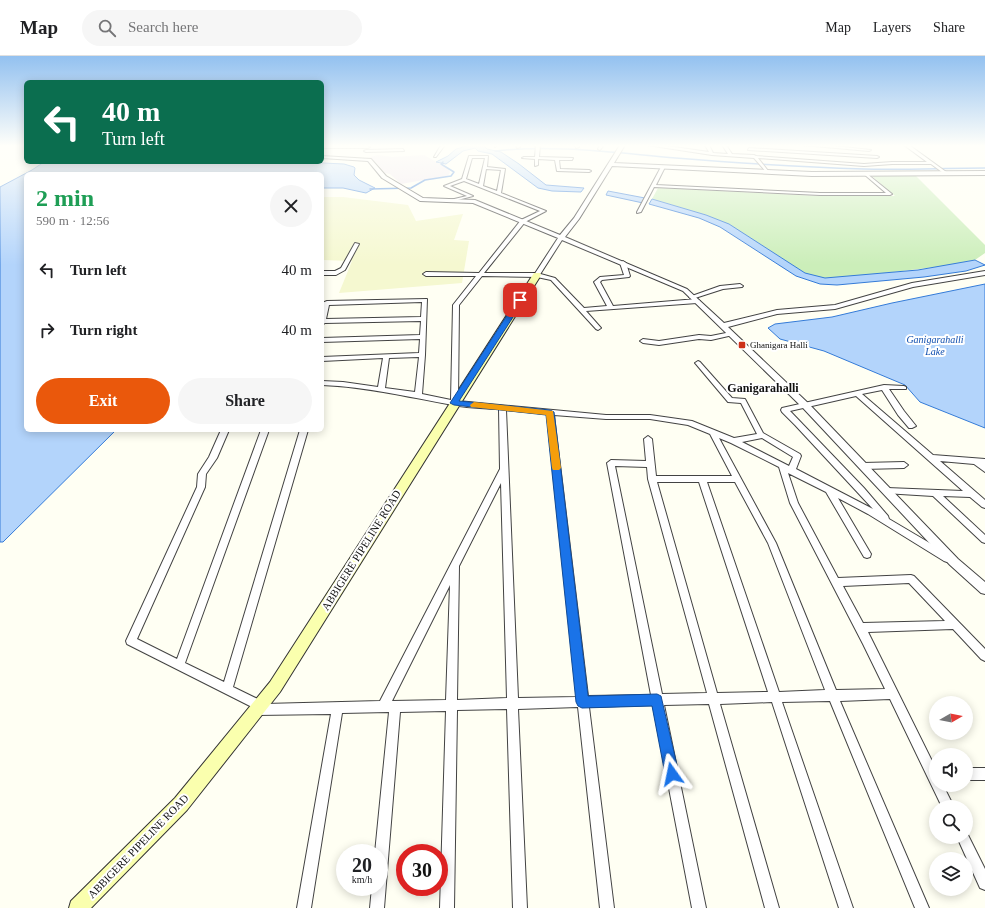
<!DOCTYPE html>
<meta charset="utf-8">
<style>
:root{--surface:#fff;--page:#f6f6f6;--text:#202124;--muted:#757577;--line:#e0e0e0;--accent:#ea580c}
body{margin:0;font-family:Georgia,serif;background:var(--page);color:var(--text);height:100vh;display:flex;flex-direction:column;font-size:15px;white-space:nowrap}
*{box-sizing:border-box;margin:0}
p{font-size:13px;color:var(--muted)}
.icon{flex:none;width:22px;height:22px;fill:none;stroke:currentColor;stroke-width:2;stroke-linecap:round;stroke-linejoin:round}
.map{position:relative;flex:1;overflow:hidden}
.side{position:absolute;left:24px;top:116px;width:300px;height:260px;display:flex;flex-direction:column;background:var(--surface);border-radius:6px;box-shadow:0 2px 10px #0003}
.side>*{flex:none}
.guide{position:absolute;left:24px;top:24px;width:300px;height:84px;border-radius:6px;box-shadow:0 2px 10px #0003;background:#0b6e4f;color:#fff;overflow:hidden}
.needle{width:26px;rotate:81deg}
.fabs{position:absolute;left:929px;top:640px;display:grid;gap:8px}
.fabs a{display:grid;place-items:center;width:44px;height:44px;border-radius:50%;background:var(--surface);box-shadow:0 2px 10px #0003;font-size:20px}
.speed{position:absolute;left:336px;top:788px;display:flex;gap:8px;font-size:20px;font-weight:700;text-align:center}
.speed>*{display:grid;place-content:center;width:52px;height:52px;border-radius:50%;background:var(--surface);box-shadow:0 2px 10px #0003;line-height:1}
.speed small{font-size:10px;font-weight:400}
.speed .limit{border:6px solid #d22;background:#fff;color:#111}
.pin{position:absolute;display:grid;place-items:center;width:34px;height:34px;color:#fff;margin:-17px;border-radius:8px;box-shadow:0 2px 6px #0006}
.me{position:absolute;width:44px;margin:-22px;rotate:348deg;stroke-linejoin:round;filter:drop-shadow(0 0 3px #0008)}
.turn{display:flex;align-items:center;gap:14px;height:84px;padding:0 12px;font-size:18px}
.turn .icon{width:52px;height:52px;stroke-width:2.5}
.turn b{display:block;font-size:28px;line-height:34px}
.round{display:grid;place-items:center;flex:none;width:42px;height:42px;border-radius:21px;background:var(--page)}
.overview{display:flex;align-items:center;justify-content:space-between;height:68px;padding:0 12px}
h1{font-size:24px;font-weight:800;line-height:30px;color:#1e9e55}
.cta{display:flex;gap:8px;margin-top:auto;padding:8px 12px}
.cta a{flex:1;height:46px;border-radius:24px;background:var(--accent);color:#fff;font-size:16px;font-weight:800;line-height:46px;text-align:center}
.cta a+a{background:var(--page);color:var(--text)}
ul{padding:0;list-style:none}
li{display:flex;align-items:center;gap:12px;height:60px;padding:0 12px}
li div{flex:1}
li b{display:block;font-size:15px}
li em{font-style:normal}
header{display:flex;align-items:center;gap:24px;box-sizing:border-box;height:56px;padding:0 20px;background:var(--surface);border-bottom:1px solid var(--line)}
header strong{font-size:19px}
nav{display:flex;gap:22px;margin-inline-start:auto;font-size:14px}
.search{width:280px;height:36px;background:var(--page);display:flex;align-items:center;gap:10px;box-sizing:border-box;padding:0 14px;border-radius:22px;color:var(--muted);font-size:15px}
.map>svg:first-child{display:block}
</style>
<header>
<strong>Map</strong>
<div class="search"><svg class="icon" aria-label="search" viewBox="0 0 24 24"><circle cx="10" cy="10" r="6"/><path d="M15 15l6 6"/></svg>Search here</div>
<nav><a>Map</a><a>Layers</a><a>Share</a></nav>
</header>
<div class="map">
<svg width="985" height="852" viewBox="0 0 985 852">
<rect width="100%" height="100%" fill="#fffff3"/>
<!-- industrial -->
<path fill="#efe4ee" d="M378,99L392,101L424,99L449,113L450,117L447,120L401,128L390,118L385,117L376,106L367,102Z"/>
<!-- farmland -->
<path fill="#f5f8d0" d="M322,141H343L408,149L416,165L463,158L454,184L469,185L462,227L339,237L352,205L322,204Z"/>
<!-- green -->
<path fill="#cbeeb9" d="M872,120H916L985,189V197L975,204L953,209L842,222H821L805,217L729,168L706,159L652,143L658,132L818,140H895Z"/>
<!-- water -->
<path fill="#b3d4fb" stroke="#347bd8" d="M470,89H483L487,93L501,96L519,108L546,129L584,132L581,136L552,135L538,132L492,98L478,95L475,92L463,95L446,108L436,106L448,100L456,93Z
M44,106H303L344,108L354,111L355,112L354,119L359,124L375,132L366,137L343,132H322V118H26V374H116L3,486H0V131L32,114Z
M608,135L645,142L643,147L606,139Z
M652,143L706,159L729,168L805,217L825,222L918,214L975,204L985,209L966,215L924,221L837,229L820,228L796,220L720,171L699,162L649,148Z
M985,228V372L920,346L905,329L824,295L780,283L768,272L775,268L832,261L892,247Z"/>
<g fill="none" stroke-linecap="round" stroke-linejoin="round">
<!-- stream -->
<path stroke="#347bd8" stroke-width="1.5" d="M495,95C555,88 616,97 676,102C738,107 801,111 864,113C904,114 945,112 985,112
M370,133L411,132L425,124L451,120L454,116L441,108L443,106"/>
<!-- minor casing -->
<g stroke="#434343" stroke-width="2">
<path id="minor" d="M441,89H445L436,101H434Z
M494,89H498L495,91Z
M516,89H520V91L517,92Z
M536,89H540L539,101L573,102L572,104H559L560,113L589,114L591,115L589,116L557,115L555,104L538,103V109L535,110V103L522,102L524,101H535Z
M575,89H579V91L576,92Z
M600,89H604L600,94L598,93Z
M647,89H660L709,96L705,89H709L713,97L728,98L722,89H726L732,98L754,99L756,100L864,108L892,106H927L904,89H909L949,118L946,119L931,108H892L864,110L758,102L769,116L767,117L754,102L712,99Z
M803,89H825L871,94L869,95Z
M322,90H368L370,91L368,92H322Z
M749,92L877,100L879,101L877,102L748,94Z
M403,93L404,95L366,96L364,95L366,94Z
M469,100H488L487,111L505,113L501,137L546,155L525,166L484,217H537L555,222L584,252L607,250L594,226L600,221L624,219L620,207L623,205L626,207L630,220L629,221L602,224L600,226L613,250L697,243L700,245L697,247L586,255L601,272L598,274L596,273L551,224L537,221L482,220L459,249L458,345L606,359H650L692,365L734,382L757,378L741,347L728,346L696,308L695,307L698,305L700,306L732,342L745,343L763,377L800,398L801,400L796,413L873,453L795,369L782,356L781,354L782,352L884,329L904,330L906,331V333H889L904,355L916,370L912,372H909L898,359L882,334L862,338L933,399L985,403V416L974,408L940,405L985,444V452L982,451L970,441L943,440L985,479V487L982,486L933,440L884,437L883,435L884,433L887,432L963,435L856,340L790,355L864,432L888,460L889,463L950,499L951,502L950,505L947,506L944,505L868,458L838,442L871,498L870,501L867,502L864,501L826,436L788,417L798,447L838,522L911,519L914,520L985,593V605L981,603L953,573L868,576L936,713V729H943L954,751H942L890,643L840,645L929,852H915L830,645L782,646L853,852H839L772,646L720,648L779,852H765L709,648L664,649L706,852H692L653,649L589,651L614,852H600L578,651L518,653L527,852H513L507,653L457,654L454,852H440L446,655L400,656L384,852H370L372,831H379V797H375L389,656L342,657L311,852H297L331,658L256,659L252,658L251,654L252,651L127,588L126,585L197,431L198,418L209,401L221,374H229L217,402L206,418L205,431L137,583L177,603L261,374H269L185,607L224,626L300,374H308L233,631L264,646L265,648L380,645L500,413L499,353C483,352 467,352 453,349C409,341 367,331 322,329V325L343,326L378,331L383,302L322,305V301L419,297L420,283L322,286V282L420,279L421,265L325,267L322,269V255L323,250L322,249V247L327,245L427,243L425,299L422,338L451,344L453,249L476,220H426L423,218L426,216L479,217L521,164L540,155L464,125L450,130L473,140L450,146V144L467,140L444,130L462,123ZM472,102H485L479,128L466,123ZM486,113L501,114L497,135L483,130ZM422,246L421,261L326,263L329,249ZM419,301L415,336L385,332L389,302ZM506,354L547,358L577,641L518,642ZM554,359L606,363H650L688,369L710,378L732,420H656L652,383L648,380L644,383L646,405L611,404L607,407L651,639L588,640ZM719,382L731,387L779,411L790,447L863,588L885,633L836,634L776,487ZM762,382L793,401L789,410L742,386ZM615,410L647,411L648,423L707,637L662,638ZM657,426H699L768,636L717,637ZM707,426H735L768,487L825,634L779,636ZM501,427L507,642L457,644L459,510ZM909,527L945,565L863,567L843,530ZM450,529L446,644L392,645Z
M663,110L665,111L656,129L820,137H886L865,119L866,117L892,138L890,139H820L654,131L641,156L637,157V156L661,111Z
M355,187L359,188L345,214L336,219H322V215H335L341,212Z
M740,228L743,230L742,231L723,233L692,243L689,241L720,230Z
M731,276L734,278L733,279L711,284L699,283L659,289L643,287L640,285L643,283L659,285L699,279L711,280Z
M904,406L908,409L904,412L863,413L859,410L863,407Z
M966,712H985V724H966Z
M966,776L967,777L985,813V834L980,832L957,781H966Z"/>
</g>
<!-- tertiary casing -->
<g stroke="#434343" stroke-width="2">
<path id="tertiary" d="M620,89H625L614,107L812,116L985,115V119L812,120L612,110L579,163L565,181L687,233L724,267L777,254L835,249L912,227L985,215V219L913,231L835,253L777,258L728,271L809,348L958,503L985,526V538L981,537L950,509L803,352L683,235L562,184L539,220H535L534,219L558,182L473,147L420,145L382,122L368,105L322,102V100L371,103L386,120L423,142L475,144L560,179L574,162Z"/>
</g>
<!-- secondary casing -->
<g stroke="#323232" stroke-width="2">
<path id="secondary" d="M534,217H540L541,219L280,636L187,754L91,852H69L71,845L175,742L270,626Z"/>
</g>
<!-- minor -->
<use href="#minor" fill="#fff" fill-rule="evenodd"/>
<!-- tertiary -->
<use href="#tertiary" fill="#fff" fill-rule="evenodd"/>
<!-- secondary -->
<use href="#secondary" fill="#faffae" fill-rule="evenodd"/>
</g>
<!-- sky -->
<linearGradient id="sky" x2="0" y2="1"><stop stop-color="#93c1f0"/><stop offset="0.43" stop-color="#fffffa"/><stop offset="1" stop-color="#fffffa" stop-opacity="0"/></linearGradient>
<rect width="985" height="209" fill="url(#sky)"/>
<!-- route -->
<path fill="#1a73e8" stroke="#114b97" d="M520,242L524,244L459,345L550,354L554,356L588,640L657,638L661,640L679,718L677,723L672,725L667,723L665,718L652,650L582,652L578,650L576,646L546,359L454,349L450,347L517,244Z"/>
<!-- slow -->
<path fill="#f59e0b" d="M474,346L553,355L561,412L559,414H553L552,412L546,359L471,351L470,349Z"/>
<!-- markers -->
<rect fill="#cd311b" stroke="#fff" stroke-width="1.5" x="738" y="285" width="8" height="8" rx="2"/>
<g text-anchor="middle" dominant-baseline="central" stroke-width="4" stroke-linejoin="round" paint-order="stroke">
<!-- far-poi labels -->
<g font-size="9" fill="#101010" stroke="#fff" text-anchor="start">
<text x="750" y="289">Ghanigara Halli</text>
</g>
<!-- far-water labels -->
<g font-size="10" font-style="italic" fill="#0d4dae" stroke="#fff">
<text x="935" y="283">Ganigarahalli<tspan x="935" dy="12">Lake</tspan></text>
</g>
<!-- street labels -->
<g font-size="11" fill="#101010" stroke="#fff">
<text transform="translate(361 494) rotate(-58)">ABBIGERE PIPELINE ROAD</text>
<text transform="translate(138 790) rotate(-46)">ABBIGERE PIPELINE ROAD</text>
</g>
<!-- neighbourhood labels -->
<g font-size="12" font-weight="bold" fill="#101010" stroke="#fff">
<text x="763" y="332">Ganigarahalli</text>
</g>
</g>
</svg>
<div class="fabs">
<a><svg class="needle" viewBox="-14 -14 28 28"><path d="M0-13l5 13h-10z" fill="#e53935"/><path d="M0 13l5-13h-10z" fill="#757577"/></svg></a>
<a><svg class="icon" aria-label="sound" viewBox="0 0 24 24"><path d="M4 9h4l5-4v14l-5-4H4zM17 9q2 3 0 6"/></svg></a>
<a><svg class="icon" aria-label="search" viewBox="0 0 24 24"><circle cx="10" cy="10" r="6"/><path d="M15 15l6 6"/></svg></a>
<a><svg class="icon" aria-label="layers" viewBox="0 0 24 24"><path d="M12 4l9 5-9 5-9-5zM3 14l9 5 9-5"/></svg></a>
</div>
<div class="speed"><div>20<small>km/h</small></div><div class="limit">30</div></div>
<div class="pin" style="left:520px;top:244px;background:#d93025"><svg class="icon" aria-label="arrive" viewBox="0 0 24 24"><path d="M6 21V4h12l-3 4 3 4H6"/></svg></div>
<svg class="me" style="left:672px;top:718px" viewBox="-20 -20 40 40"><path d="M0-17L14 15 0 8-14 15z" fill="#1a73e8" stroke="#fff" stroke-width="4"/></svg>
<div class="guide">
<div class="turn"><svg class="icon" aria-label="left" viewBox="0 0 24 24"><path d="M17 20v-9H6M10 6l-5 5 5 5"/></svg><div><b>40 m</b>Turn left</div></div>
</div>
<section class="side">
<div class="overview"><div><h1>2 min</h1><p>590 m · 12:56</p></div><a class="round"><svg class="icon" aria-label="close" viewBox="0 0 24 24"><path d="M6 6l12 12M18 6L6 18"/></svg></a></div>
<ul>
<li><svg class="icon" aria-label="left" viewBox="0 0 24 24"><path d="M17 20v-9H6M10 6l-5 5 5 5"/></svg><div><b>Turn left</b></div><em>40 m</em></li>
<li><svg class="icon" aria-label="right" viewBox="0 0 24 24"><path d="M7 20v-9h11M14 6l5 5-5 5"/></svg><div><b>Turn right</b></div><em>40 m</em></li>
</ul>
<div class="cta"><a>Exit</a><a>Share</a></div>
</section>
</div>
